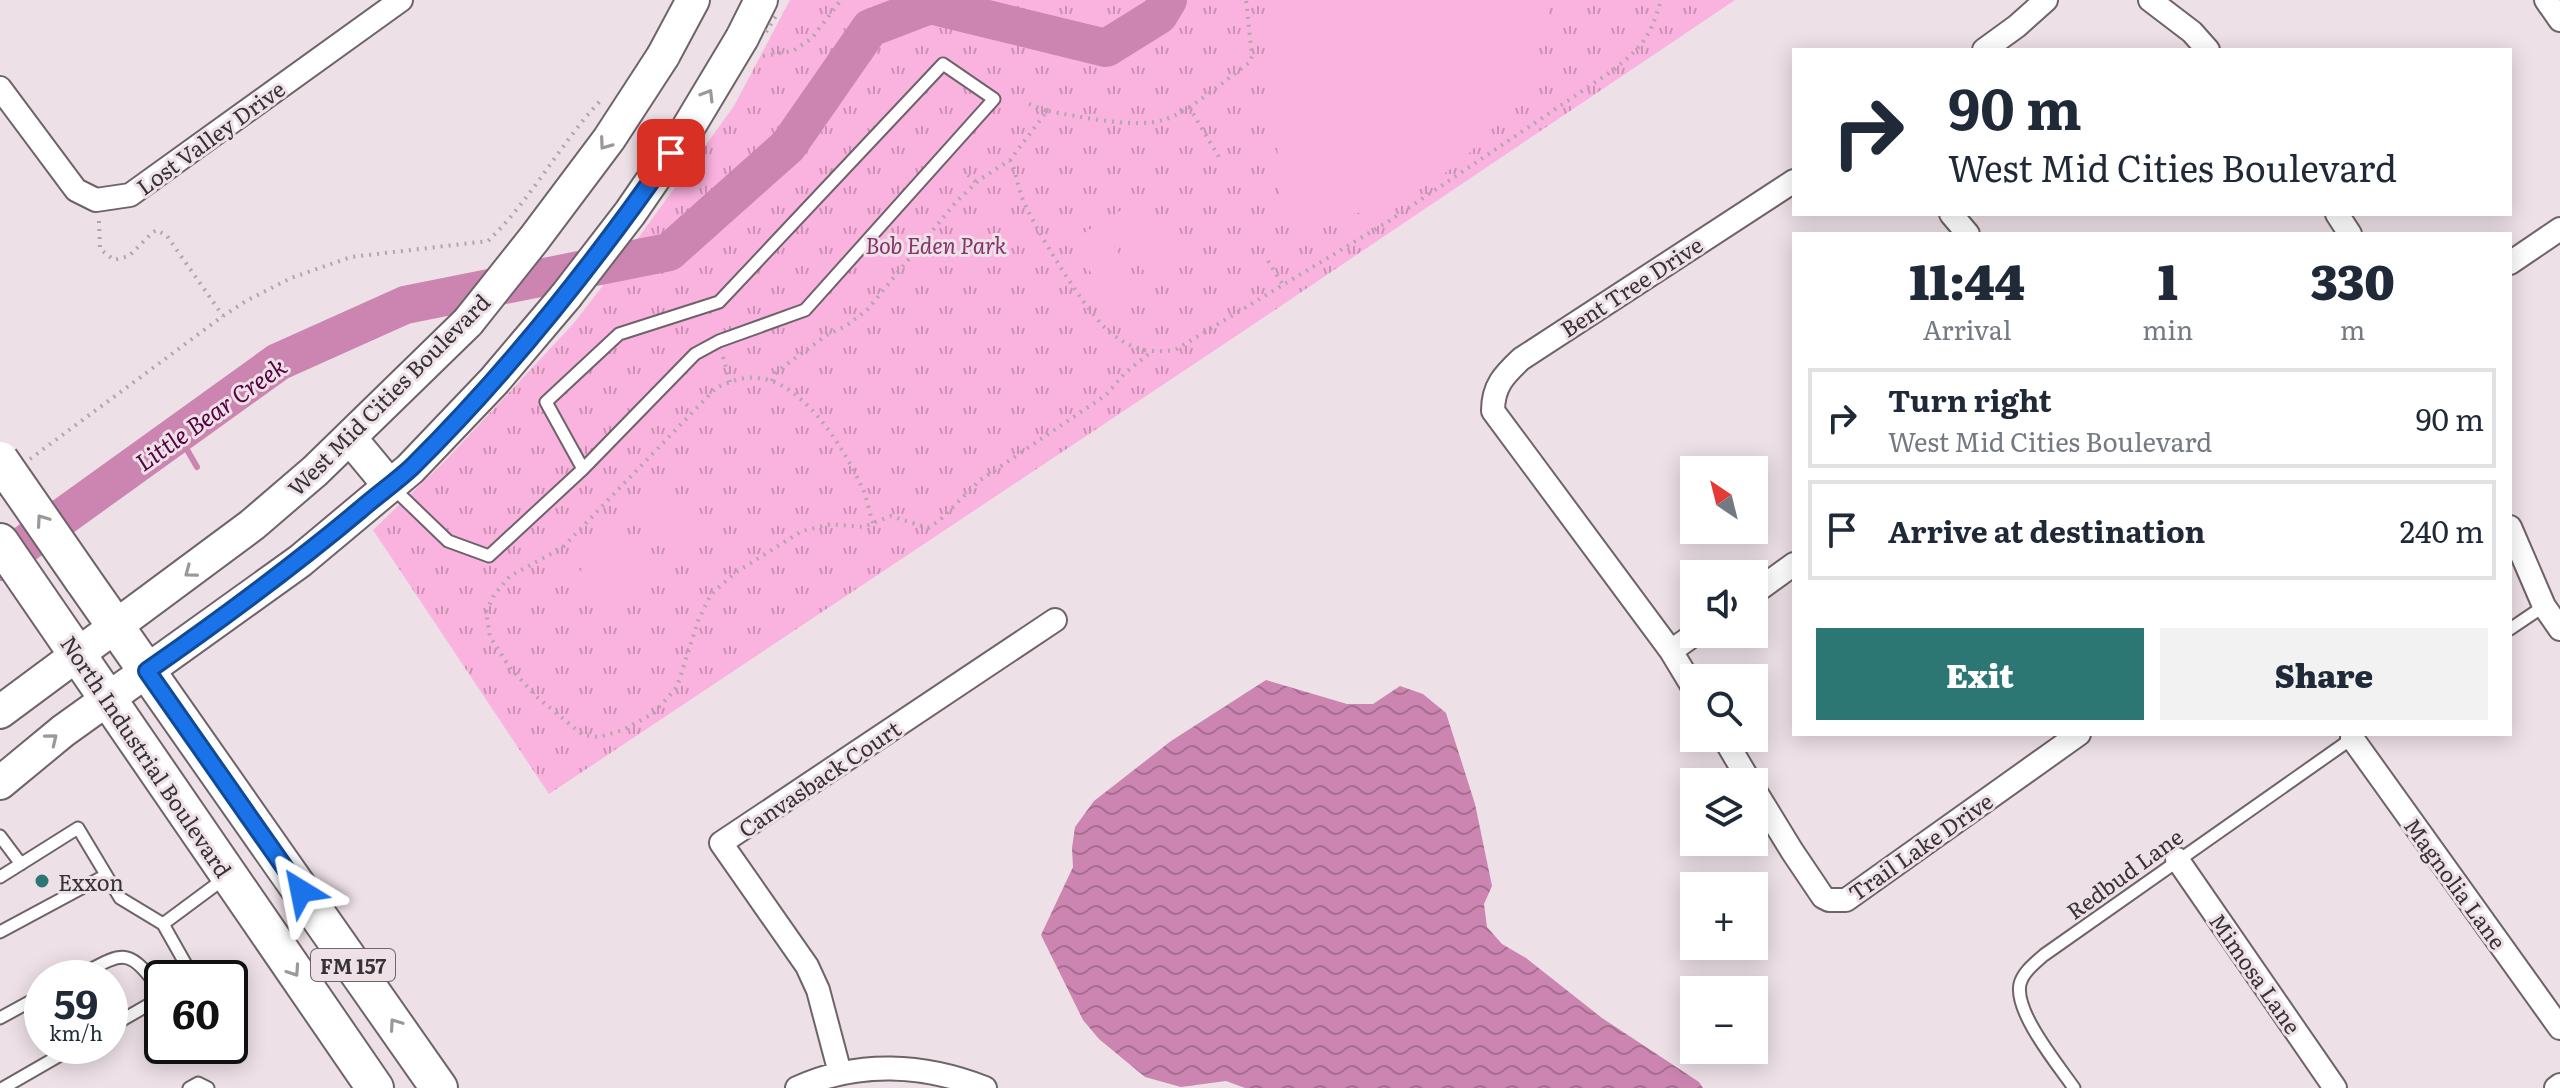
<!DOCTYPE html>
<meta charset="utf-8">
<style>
:root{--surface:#fff;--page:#f2f2f3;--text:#1f2937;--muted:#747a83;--line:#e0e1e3;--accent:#2c7674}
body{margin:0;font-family:Literata,serif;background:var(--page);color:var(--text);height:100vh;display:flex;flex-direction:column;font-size:30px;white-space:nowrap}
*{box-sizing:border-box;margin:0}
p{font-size:26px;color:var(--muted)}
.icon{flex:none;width:44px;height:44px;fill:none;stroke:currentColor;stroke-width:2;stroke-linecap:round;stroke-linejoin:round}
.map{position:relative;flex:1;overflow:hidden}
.drawer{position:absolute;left:1792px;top:232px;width:720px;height:504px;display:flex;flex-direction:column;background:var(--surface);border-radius:0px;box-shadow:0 4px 20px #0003}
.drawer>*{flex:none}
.hud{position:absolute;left:1792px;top:48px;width:720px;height:168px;border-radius:0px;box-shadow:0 4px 20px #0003;background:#fff;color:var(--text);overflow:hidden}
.needle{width:52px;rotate:325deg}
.controls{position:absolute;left:1680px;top:456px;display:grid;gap:16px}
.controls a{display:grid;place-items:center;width:88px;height:88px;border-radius:0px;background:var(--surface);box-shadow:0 4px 20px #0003;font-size:40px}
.speed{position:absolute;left:24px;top:960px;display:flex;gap:16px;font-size:40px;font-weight:700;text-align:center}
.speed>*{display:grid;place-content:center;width:104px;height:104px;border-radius:50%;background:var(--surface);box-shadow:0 4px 20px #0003;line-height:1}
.speed small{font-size:20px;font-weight:400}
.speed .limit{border:4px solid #111;border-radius:12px;background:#fff;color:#111}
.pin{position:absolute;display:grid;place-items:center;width:68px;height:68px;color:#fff;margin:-34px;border-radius:16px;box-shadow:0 4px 12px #0006}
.me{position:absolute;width:88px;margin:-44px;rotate:325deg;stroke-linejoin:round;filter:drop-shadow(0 0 6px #0008)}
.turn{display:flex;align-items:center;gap:28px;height:168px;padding:0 24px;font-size:36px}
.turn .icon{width:104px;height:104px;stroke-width:2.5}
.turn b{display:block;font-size:56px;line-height:68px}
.eta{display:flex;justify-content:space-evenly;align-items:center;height:136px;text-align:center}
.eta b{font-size:48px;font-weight:800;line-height:56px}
.cta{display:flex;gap:16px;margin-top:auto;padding:16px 24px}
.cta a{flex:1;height:92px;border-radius:0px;background:var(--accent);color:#fff;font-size:32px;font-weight:800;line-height:92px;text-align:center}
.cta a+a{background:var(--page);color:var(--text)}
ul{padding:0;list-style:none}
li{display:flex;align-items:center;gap:24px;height:100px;margin:0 16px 12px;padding:0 8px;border:4px solid var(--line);border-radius:0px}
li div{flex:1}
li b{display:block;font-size:30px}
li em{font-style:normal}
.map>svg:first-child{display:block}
</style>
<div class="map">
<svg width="2560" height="1088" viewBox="0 0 2560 1088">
<defs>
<pattern id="park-tufts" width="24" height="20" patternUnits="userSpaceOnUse" patternTransform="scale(2)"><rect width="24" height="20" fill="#fab2de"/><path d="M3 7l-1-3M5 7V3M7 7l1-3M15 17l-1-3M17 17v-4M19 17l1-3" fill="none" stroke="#cb91b5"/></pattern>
<pattern id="water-waves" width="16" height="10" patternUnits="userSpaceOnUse" patternTransform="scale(2)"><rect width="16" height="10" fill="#cb85b0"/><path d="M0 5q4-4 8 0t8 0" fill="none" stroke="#a66d90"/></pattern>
</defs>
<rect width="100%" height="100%" fill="#ede0e7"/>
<!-- park -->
<path fill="url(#park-tufts)" d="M790,0H1735L1245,330L549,794L373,530L446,460L574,323L615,270L734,106Z"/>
<!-- garden -->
<path fill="#fab2de" d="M1268,0H1549C1539,88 1473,172 1390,203C1355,216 1319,221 1282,226Z
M1139,199L1177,261L1149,279L1110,217Z
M1100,223L1138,285L1110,303L1071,241Z
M651,493L693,531L674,552L632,514Z
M620,528L662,565L642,587L600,549Z
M588,562L630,600L611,622L569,584Z"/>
<!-- water -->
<path fill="url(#water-waves)" d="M1266,680L1347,704H1373L1400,686L1423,694L1446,713L1475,804L1492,886L1484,904L1487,927L1502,944L1526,958L1602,1018L1699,1082L1703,1088H1245L1226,1081L1181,1087L1145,1077L1099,1039L1083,1020L1041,935L1073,867L1072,848L1075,827L1094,801L1171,741Z"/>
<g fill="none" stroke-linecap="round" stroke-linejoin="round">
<!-- stream -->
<path stroke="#cb85b0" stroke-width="6" d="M178,434L197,467"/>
<!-- river -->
<path stroke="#cb85b0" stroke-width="38" d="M0,562L278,362L405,305L669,252L788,146L870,28L930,5L1106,48L1159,15L1168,0"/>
<!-- service casing -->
<g stroke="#6e6369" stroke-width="15">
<path id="service" d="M392,487L448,541L489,556L583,469L695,354L719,341L805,310L994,99L943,64L719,302L619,334L546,402L583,469
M2510,629L2544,606
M0,836L21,864
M0,877L78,828L120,898L163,924L189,970L187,978
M163,924L225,878
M0,932L106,875
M75,978C124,952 127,944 162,993
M0,1018L42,995
M110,1027L162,997
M3,1088L76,1046
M189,1088L198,1083L208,1088
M2074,1088C2058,1065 2014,1012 2020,984C2023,972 2035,963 2044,955L2354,737"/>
</g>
<!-- minor casing -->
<g stroke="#6e6369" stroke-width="26">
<path id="minor" d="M2150,0L2192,32L2208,50
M2546,0L2560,20
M1984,50L2017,26L2046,0
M0,88L76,190L96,200L130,195L401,0
M1951,214L1968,234
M2337,214L2350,234
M2510,263L2560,229
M2510,527L2544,606L2560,629
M1754,593L1794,564
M1671,651L1695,634
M1694,689L1671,651L1493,411C1493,386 1504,375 1521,359L1794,181
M1724,738L1750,782
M2352,738L2560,1028
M1754,789L1792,851L1823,897L1829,900H1846L2079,734
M2177,859L2335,1088
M840,1073L818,990L807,966L721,843L1055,620
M797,1088C858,1060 924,1064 985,1088
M2556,1088L2560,1085"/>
</g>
<!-- secondary casing -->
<g stroke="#6e6369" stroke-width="36">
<path id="secondary" d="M742,38L761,0
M663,56L693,0
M350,438L389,485
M0,712L252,525L315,471L468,322
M0,783L63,731L300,561L410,469L494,381L566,296"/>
</g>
<!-- primary casing -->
<g stroke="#6e6369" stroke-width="40">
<path id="primary" d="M0,542L375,1088
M83,580L439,1088"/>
</g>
<!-- path -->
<path stroke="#b1a6ac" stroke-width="4" stroke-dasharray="2 6" stroke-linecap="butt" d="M763,56L793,51L812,38L841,0
M1029,104L1047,111
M1189,107L1219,157
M1010,160C1016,171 1017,183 1021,195C1031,223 1089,318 1112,334C1135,351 1148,353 1175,350L1389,221L1612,71C1642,47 1650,38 1661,0
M968,175L976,182
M99,221L100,249L114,260L129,256L153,232L157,230L167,236L223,316
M1268,261L1283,285
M723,357L730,382
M772,381L775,374L783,367L827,335L846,326L867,310L956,202L979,180L1010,160L1047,111C1079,116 1132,129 1163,120C1188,113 1228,78 1250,62L1252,56L1246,0
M30,459L223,316L246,301L291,278L351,257L488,241C531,200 559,145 600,101
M873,523C869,512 867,498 862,487C844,449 804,382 758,378C743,376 729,382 716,388L562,548L510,576L494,595L486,612L490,637L511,669L537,697L583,735L599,737L623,730L654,713L677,687L698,621L711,594L735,573L802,531L831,524L863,527L891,516L928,528L940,520L979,481L1106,395L1125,373L1151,352"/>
<!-- service -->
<use href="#service" stroke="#fff" stroke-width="11"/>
<!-- minor -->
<use href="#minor" stroke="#fff" stroke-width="22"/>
<!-- secondary -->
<use href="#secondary" stroke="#fff" stroke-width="32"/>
<!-- primary -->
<use href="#primary" stroke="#fff" stroke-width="36"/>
<!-- secondary-bridge casing -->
<g stroke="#6e6369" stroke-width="36" stroke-linecap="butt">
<path id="secondary-bridge" d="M566,296L630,213L685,133L742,38
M468,322L534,239L609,139L663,56"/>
</g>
<!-- primary-bridge casing -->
<g stroke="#6e6369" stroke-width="40" stroke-linecap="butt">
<path id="primary-bridge" d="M0,460L83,580"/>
</g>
<!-- path-bridge -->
<path stroke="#b1a6ac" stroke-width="4" stroke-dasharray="2 6" stroke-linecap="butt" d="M766,32L777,14"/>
<!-- secondary-bridge -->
<use href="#secondary-bridge" stroke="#fff" stroke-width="32"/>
<!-- primary-bridge -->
<use href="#primary-bridge" stroke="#fff" stroke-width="36"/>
</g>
<!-- one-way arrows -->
<defs><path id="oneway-chevron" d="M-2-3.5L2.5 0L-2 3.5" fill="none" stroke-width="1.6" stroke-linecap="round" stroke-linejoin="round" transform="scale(2)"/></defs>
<g stroke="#9b989a">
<use href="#oneway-chevron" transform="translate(708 95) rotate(-59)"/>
<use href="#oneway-chevron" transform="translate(605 144) rotate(126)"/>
<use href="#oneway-chevron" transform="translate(42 520) rotate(-125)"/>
<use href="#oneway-chevron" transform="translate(190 572) rotate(143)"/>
<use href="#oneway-chevron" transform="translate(52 739) rotate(-39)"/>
<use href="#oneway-chevron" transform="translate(294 971) rotate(56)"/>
<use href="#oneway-chevron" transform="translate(395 1024) rotate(-125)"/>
</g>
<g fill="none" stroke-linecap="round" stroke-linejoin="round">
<!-- route casing -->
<g stroke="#114b97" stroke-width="20">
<path id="route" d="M301,891L147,671C220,620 292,567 360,510C377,495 396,482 412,467C509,371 593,265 671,153"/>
</g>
<!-- route -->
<use href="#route" stroke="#1a73e8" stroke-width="14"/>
</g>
<!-- markers -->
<circle fill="#2c7674" stroke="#ede0e7" stroke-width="3" cx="42" cy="881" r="8"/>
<g text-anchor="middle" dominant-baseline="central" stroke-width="6" stroke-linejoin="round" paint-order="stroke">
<!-- shield labels -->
<rect fill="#ede0e7" stroke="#6e666a" stroke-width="2" x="311" y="949" width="84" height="32" rx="6"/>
<g font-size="20" font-weight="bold" fill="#373235">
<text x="353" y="965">FM 157</text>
</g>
<!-- street labels -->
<g font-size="22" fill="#373235" stroke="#ede0e7">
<text transform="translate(210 137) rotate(-36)">Lost Valley Drive</text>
<text transform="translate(1631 286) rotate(-33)">Bent Tree Drive</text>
<text transform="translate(388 394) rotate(-45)">West Mid Cities Boulevard</text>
<text transform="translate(147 756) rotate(56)">North Industrial Boulevard</text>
<text transform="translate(819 778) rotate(-34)">Canvasback Court</text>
<text transform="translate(1920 846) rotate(-35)">Trail Lake Drive</text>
<text transform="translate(2124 873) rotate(-36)">Redbud Lane</text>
<text transform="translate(2456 883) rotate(54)">Magnolia Lane</text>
<text transform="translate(2256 973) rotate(55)">Mimosa Lane</text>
</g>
<!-- park labels -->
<g font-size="22" font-style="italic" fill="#85336a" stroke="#ede0e7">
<text x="936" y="244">Bob Eden Park</text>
</g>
<!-- poi labels -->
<g font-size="22" fill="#373235" stroke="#ede0e7" text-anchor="start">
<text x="58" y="881">Exxon</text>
</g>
<!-- water labels -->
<g font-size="24" font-style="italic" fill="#560040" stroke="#ede0e7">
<text transform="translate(210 413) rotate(-35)">Little Bear Creek</text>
</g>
</g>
</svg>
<div class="controls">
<a><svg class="needle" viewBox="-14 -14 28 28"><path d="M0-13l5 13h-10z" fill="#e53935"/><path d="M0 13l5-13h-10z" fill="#747a83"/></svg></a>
<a><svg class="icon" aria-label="sound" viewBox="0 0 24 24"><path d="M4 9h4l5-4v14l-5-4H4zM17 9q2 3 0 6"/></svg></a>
<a><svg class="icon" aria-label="search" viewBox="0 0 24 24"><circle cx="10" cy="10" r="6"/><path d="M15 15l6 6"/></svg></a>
<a><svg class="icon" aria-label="layers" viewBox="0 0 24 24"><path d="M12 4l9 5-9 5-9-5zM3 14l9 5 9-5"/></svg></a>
<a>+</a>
<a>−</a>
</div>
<div class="speed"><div>59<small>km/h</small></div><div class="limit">60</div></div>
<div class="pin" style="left:671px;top:153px;background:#d93025"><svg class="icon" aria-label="arrive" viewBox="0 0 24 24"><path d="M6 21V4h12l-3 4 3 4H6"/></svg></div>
<svg class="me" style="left:301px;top:891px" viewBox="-20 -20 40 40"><path d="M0-17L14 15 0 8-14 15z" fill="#1a73e8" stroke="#fff" stroke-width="4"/></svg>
<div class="hud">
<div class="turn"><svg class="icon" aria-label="right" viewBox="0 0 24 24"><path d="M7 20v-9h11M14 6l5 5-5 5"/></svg><div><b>90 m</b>West Mid Cities Boulevard</div></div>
</div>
<section class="drawer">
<div class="eta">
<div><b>11:44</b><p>Arrival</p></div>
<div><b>1</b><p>min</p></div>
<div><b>330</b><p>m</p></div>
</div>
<ul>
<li><svg class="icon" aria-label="right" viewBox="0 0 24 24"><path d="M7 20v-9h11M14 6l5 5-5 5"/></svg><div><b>Turn right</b><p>West Mid Cities Boulevard</p></div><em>90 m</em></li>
<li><svg class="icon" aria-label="arrive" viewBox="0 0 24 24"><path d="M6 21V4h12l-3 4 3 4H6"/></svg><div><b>Arrive at destination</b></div><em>240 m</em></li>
</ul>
<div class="cta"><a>Exit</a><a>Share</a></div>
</section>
</div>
